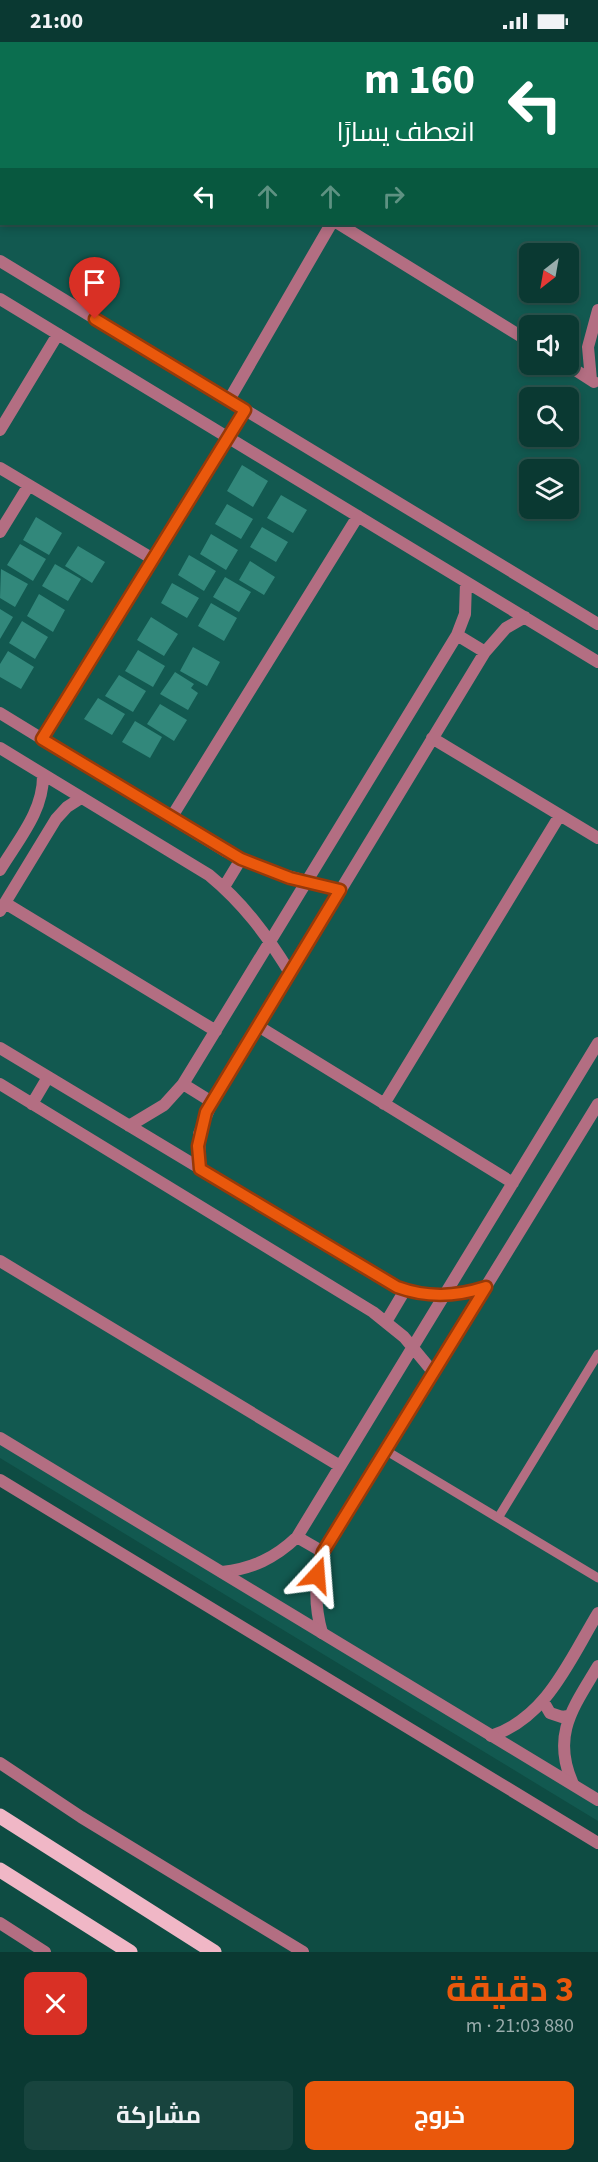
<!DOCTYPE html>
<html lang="ar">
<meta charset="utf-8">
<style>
:root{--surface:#0a3932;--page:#18443e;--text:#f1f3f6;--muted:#99acac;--line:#2a534d;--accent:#ea580c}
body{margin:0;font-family:"Source Sans 3",Cairo,sans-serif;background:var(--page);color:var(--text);direction:rtl;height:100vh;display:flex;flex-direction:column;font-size:22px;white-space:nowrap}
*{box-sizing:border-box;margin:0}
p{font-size:20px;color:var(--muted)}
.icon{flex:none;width:33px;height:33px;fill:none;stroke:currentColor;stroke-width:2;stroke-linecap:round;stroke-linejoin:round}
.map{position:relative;height:1910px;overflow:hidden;direction:ltr}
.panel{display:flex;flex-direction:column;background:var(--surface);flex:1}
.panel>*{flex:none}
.hud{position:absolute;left:0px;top:0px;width:598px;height:183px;box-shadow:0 3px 9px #0003,0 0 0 2px var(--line);direction:rtl;background:#0b6e4f;color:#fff;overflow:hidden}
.needle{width:39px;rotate:211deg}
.controls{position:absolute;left:519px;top:201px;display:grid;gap:12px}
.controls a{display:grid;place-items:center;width:60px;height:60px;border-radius:9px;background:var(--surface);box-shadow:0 3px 9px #0003,0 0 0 2px var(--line);font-size:30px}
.pin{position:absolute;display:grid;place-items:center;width:51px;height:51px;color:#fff;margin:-62px -26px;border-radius:50% 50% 50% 0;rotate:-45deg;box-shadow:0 0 6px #0007}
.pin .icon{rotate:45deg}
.me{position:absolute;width:66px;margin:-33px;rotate:19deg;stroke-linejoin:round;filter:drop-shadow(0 0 4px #0008)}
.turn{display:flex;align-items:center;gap:21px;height:126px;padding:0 24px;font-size:27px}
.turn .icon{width:78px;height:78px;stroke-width:2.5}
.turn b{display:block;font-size:42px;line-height:51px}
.lanes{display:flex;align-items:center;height:57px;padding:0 24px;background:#0003;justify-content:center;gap:30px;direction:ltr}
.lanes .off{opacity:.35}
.round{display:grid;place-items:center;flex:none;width:63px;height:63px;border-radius:9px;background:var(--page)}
.head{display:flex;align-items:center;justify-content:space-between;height:102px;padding:0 24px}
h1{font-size:36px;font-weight:700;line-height:45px;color:var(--accent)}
.action{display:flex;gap:12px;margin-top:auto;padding:12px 24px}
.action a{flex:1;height:69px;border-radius:9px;background:var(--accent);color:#fff;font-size:24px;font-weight:700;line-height:69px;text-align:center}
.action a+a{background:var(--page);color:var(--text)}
.status{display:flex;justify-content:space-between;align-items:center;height:42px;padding:0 30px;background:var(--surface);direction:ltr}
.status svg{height:16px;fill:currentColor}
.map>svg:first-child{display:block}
</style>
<div class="status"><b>21:00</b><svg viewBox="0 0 49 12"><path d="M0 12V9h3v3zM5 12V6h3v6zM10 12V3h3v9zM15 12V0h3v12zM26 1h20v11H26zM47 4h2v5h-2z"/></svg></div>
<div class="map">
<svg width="598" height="1910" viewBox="0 0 598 1910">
<rect width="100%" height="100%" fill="#0e4c43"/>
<!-- built -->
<path fill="#125950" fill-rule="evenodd" d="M0,0H598V1779L0,1416ZM2,2H597V182H2ZM530,212H568V250H530ZM530,284H568V322H530ZM530,356H568V394H530ZM530,428H568V466H530Z"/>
<!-- building -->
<path fill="#32887b" d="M242,423L268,439L253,465L227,449Z
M281,453L307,468L293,491L267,476Z
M227,462L253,477L241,497L215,482Z
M36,475L62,491L49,513L23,498Z
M262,485L288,500L276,520L250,505Z
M211,492L238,508L226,528L200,512Z
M20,502L46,517L33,539L7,523Z
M78,504L105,520L92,541L65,524Z
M189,513L216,529L204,549L178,533Z
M250,519L275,535L264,553L239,538Z
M55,522L81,537L68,559L42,544Z
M1,527L28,542L15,565L0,556Z
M225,535L251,550L239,570L213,555Z
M172,541L199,556L187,576L161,561Z
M39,552L65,568L53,590L27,574Z
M211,561L237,576L224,599L198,584Z
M0,567L13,575L0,597Z
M151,575L178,592L164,614L137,598Z
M22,579L48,595L35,617L9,601Z
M193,605L220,620L207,644L180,629Z
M138,608L165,624L153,645L125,629Z
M8,609L34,625L21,647L0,635V622Z
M175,630L194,642L191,646L198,651L188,668L160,652Z
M119,633L146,649L133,670L105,654Z
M98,656L125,672L112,693L84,677Z
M160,662L187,678L174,699L147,682Z
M135,679L162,695L150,716L122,700Z"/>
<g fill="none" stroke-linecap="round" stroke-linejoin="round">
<!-- service -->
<path stroke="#b36e82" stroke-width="9" d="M385,1408L598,1536
M498,1476L598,1312"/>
<!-- minor -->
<path stroke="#b36e82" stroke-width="12" d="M122,0L123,2
M405,0V2
M573,0V2
M597,66L598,69
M339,182L530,300
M0,219L598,582
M0,257L598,620
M566,322L594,340
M591,338L588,305L598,268
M229,358L331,182
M0,388L58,292
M0,426L153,517
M0,490L29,443
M457,593L485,610
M0,671L225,809L273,830L340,848
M432,696L598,796
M42,697L245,368
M0,706L209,833C243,861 267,893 290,931
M171,776L358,474
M0,828C18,798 44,769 43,732
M224,845L241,817
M5,861L216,989
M0,869L56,777L67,765L81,756
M258,984L513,1141
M0,1006L397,1245C427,1256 455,1255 486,1245
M0,1042L373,1270L404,1295L433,1330
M183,1042L212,1060
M32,1062L48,1035
M384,1062L560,773
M129,1084L164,1063L183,1042L457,593L465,572L466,540
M200,1127L199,1092L212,1060L485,610L506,586L525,575
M0,1219L340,1424
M386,1280L405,1248
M297,1495L323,1510
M222,1530C252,1527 275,1516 297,1495L598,1001
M322,1591C314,1563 314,1538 323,1510L598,1062
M543,1659L550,1671L562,1675L568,1674
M491,1694C547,1676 570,1617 598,1571
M0,1721L81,1775L303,1910
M573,1742C551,1693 573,1666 598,1624
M0,1881L45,1910"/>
<!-- tertiary -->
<path stroke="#b36e82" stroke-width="12" d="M0,1396L598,1758
M0,1438L598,1801"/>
<!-- primary -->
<path stroke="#f0b7c6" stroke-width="15" d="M0,1774L214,1910
M0,1828L130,1910"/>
</g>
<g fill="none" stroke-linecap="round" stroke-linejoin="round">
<!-- route casing -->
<g stroke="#983908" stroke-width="15">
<path id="route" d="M95,277L245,368L42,697L241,817L290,836L340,848L206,1070L198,1104L200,1127L397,1245C427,1256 455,1255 486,1245L323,1510L317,1533"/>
</g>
<!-- route -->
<use href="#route" stroke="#ea580c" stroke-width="10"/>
</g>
</svg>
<div class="controls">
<a><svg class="needle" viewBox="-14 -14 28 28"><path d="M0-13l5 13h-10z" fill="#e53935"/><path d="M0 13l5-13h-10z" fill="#99acac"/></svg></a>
<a><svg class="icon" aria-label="sound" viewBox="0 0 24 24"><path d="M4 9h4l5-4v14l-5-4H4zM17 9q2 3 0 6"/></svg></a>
<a><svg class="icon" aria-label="search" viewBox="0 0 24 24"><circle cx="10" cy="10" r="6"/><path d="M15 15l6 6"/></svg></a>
<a><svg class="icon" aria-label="layers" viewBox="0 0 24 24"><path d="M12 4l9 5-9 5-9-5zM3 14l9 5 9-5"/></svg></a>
</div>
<div class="pin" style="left:95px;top:277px;background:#d93025"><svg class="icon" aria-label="arrive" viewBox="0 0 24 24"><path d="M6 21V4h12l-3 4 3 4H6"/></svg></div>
<svg class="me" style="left:317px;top:1533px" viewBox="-20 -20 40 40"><path d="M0-17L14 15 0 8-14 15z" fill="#ea580c" stroke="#fff" stroke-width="4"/></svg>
<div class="hud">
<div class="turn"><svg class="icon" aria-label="left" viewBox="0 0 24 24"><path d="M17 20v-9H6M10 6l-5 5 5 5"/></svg><div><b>160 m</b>انعطف يسارًا</div></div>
<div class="lanes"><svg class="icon" aria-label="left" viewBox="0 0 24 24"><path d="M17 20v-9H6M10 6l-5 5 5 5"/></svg><svg class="icon off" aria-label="ahead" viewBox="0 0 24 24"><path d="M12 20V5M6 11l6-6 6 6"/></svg><svg class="icon off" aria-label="ahead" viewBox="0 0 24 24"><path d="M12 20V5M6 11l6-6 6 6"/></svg><svg class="icon off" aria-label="right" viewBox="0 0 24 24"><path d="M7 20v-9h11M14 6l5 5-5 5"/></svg></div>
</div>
</div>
<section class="panel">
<div class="head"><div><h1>3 دقيقة</h1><p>880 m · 21:03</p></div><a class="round" style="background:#d93025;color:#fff"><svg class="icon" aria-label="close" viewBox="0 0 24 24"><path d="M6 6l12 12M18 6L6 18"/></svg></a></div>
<div class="action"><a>خروج</a><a>مشاركة</a></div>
</section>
